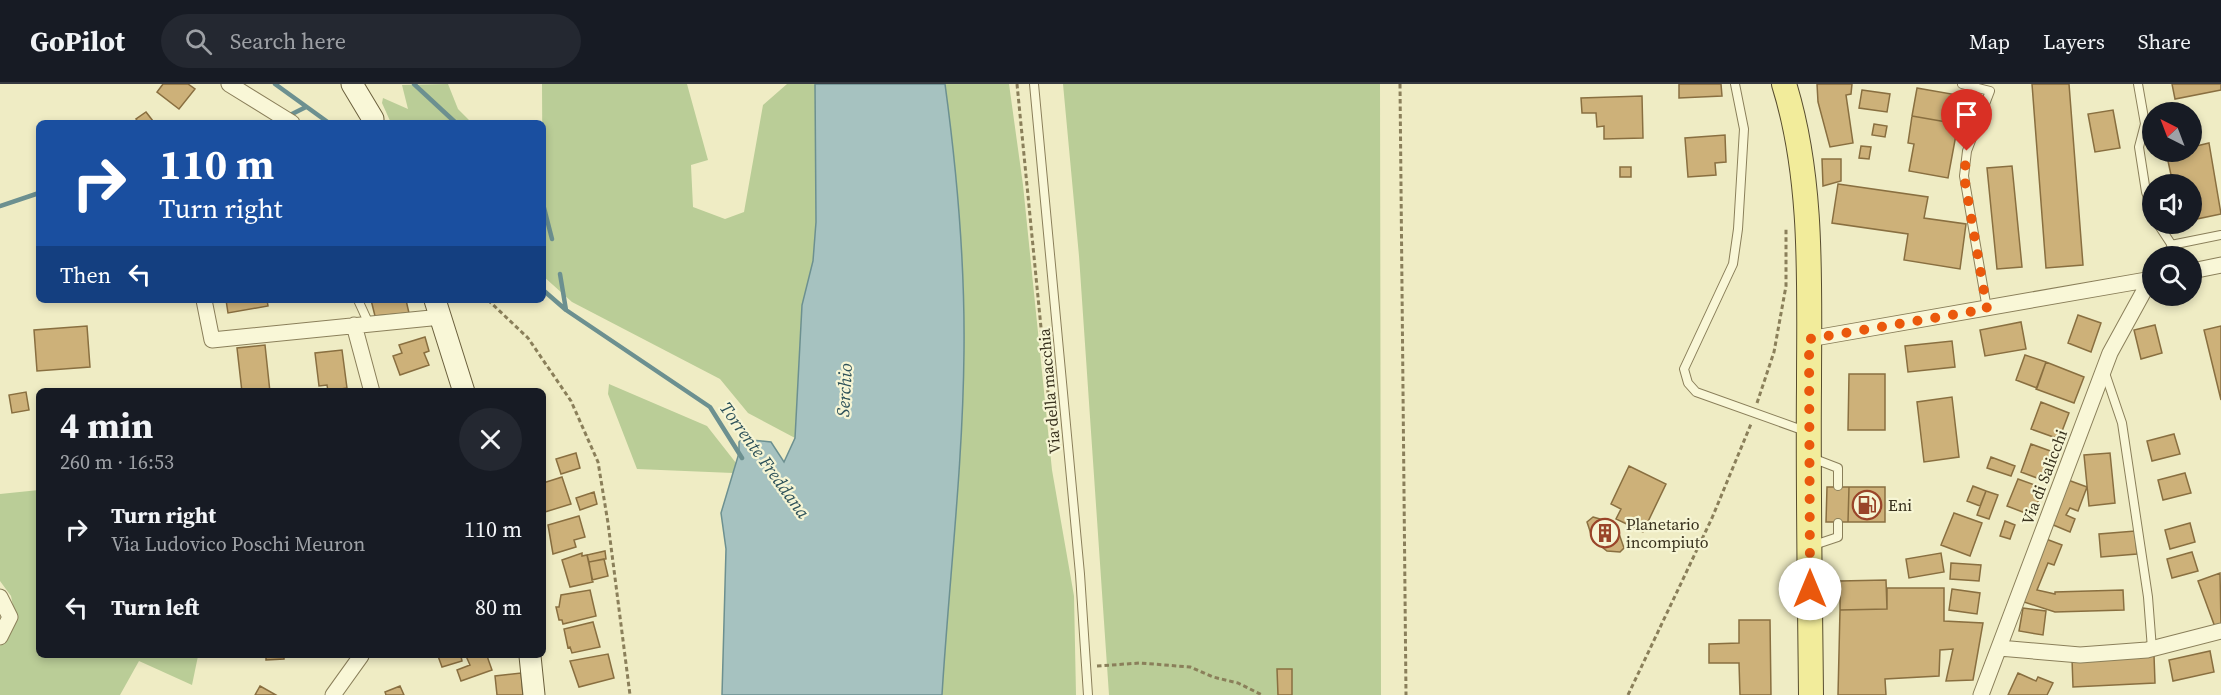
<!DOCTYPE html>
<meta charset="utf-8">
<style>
:root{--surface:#171b24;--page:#242831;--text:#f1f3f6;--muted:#9ea1a6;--line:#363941}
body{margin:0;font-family:"Source Serif 4",serif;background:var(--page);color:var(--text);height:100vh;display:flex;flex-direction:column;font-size:22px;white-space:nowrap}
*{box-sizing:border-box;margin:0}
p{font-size:20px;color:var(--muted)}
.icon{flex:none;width:33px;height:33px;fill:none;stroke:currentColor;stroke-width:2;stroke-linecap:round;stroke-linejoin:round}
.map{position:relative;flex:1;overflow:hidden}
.panel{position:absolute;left:36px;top:304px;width:510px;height:270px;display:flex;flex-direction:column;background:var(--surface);border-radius:9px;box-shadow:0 3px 9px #0003}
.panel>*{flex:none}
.hud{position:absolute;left:36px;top:36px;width:510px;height:183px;border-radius:9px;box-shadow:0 3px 9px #0003;background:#1a4fa0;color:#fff;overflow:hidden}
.needle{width:39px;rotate:318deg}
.fabs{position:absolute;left:2142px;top:18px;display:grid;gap:12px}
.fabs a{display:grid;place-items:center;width:60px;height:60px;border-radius:50%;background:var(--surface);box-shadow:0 3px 9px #0003;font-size:30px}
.pin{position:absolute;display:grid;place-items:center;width:51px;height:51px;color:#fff;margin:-62px -26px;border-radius:50% 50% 50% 0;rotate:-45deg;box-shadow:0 0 6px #0007}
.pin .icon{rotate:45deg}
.me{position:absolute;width:66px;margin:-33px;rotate:0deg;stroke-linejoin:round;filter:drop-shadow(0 0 4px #0008)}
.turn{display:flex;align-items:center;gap:21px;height:126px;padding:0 24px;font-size:27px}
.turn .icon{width:78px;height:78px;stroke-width:2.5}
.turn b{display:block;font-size:42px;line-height:51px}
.then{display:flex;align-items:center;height:57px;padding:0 24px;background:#0003;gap:12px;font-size:22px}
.round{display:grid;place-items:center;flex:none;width:63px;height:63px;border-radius:32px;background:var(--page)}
.summary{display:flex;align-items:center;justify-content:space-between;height:102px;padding:0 24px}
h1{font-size:36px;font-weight:700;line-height:45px}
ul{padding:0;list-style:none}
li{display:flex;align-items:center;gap:18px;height:78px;padding:0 24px}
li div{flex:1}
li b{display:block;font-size:22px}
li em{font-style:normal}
header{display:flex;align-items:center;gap:36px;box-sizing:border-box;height:84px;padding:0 30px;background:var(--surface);border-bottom:2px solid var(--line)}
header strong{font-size:28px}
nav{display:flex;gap:33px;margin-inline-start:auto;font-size:21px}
.search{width:420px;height:54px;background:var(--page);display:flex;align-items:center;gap:15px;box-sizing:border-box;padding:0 21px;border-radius:33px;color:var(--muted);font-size:22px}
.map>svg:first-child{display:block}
</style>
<header>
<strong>GoPilot</strong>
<div class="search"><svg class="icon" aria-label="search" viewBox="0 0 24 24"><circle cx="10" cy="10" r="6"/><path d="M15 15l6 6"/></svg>Search here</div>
<nav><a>Map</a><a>Layers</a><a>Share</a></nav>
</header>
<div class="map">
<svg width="2221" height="611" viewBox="0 0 2221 611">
<rect width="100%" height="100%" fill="#efecc4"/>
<!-- green -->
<path fill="#bacd97" d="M448,0L458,25L472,39H391L382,19L383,14L408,25L402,1Z
M542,0H687L708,76L691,81L693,123L725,135L744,128L763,21L787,0H815L816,138L813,177L802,221L795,354L748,329L720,295L572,218L543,192Z
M945,0H1009L1023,101L1052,386L1074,512L1076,611H942C949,497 963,382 964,267C965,178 957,88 945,0Z
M1063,0H1380L1381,611H1109L1079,172Z
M609,300L707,342L736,379L733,389L637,385L608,310Z
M39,406V572H198L192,601L139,577L120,611H0V562L14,542L15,532L11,512L0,497V410Z"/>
<!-- water -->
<path fill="#a6c2c0" stroke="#6c9090" stroke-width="1.5" d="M815,0H945C957,88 965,178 964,267C963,382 949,497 942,611H722L726,465L721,429L739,369V358L742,355L771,358L784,378L795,354L802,221L813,177L816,138Z"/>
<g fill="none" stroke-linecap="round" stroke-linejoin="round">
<!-- stream -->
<path stroke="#6c9090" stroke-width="4.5" d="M275,0L329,39
M414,0L456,39
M288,32L306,23
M543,120L552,155
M0,122L39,109
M560,190L566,226
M543,206L566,226L710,323L742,374"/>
</g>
<!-- building -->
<path fill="#cdb179" stroke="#896f40" stroke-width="1.5" d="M163,0H188L195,5L179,25L157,8Z
M1679,0H1721L1722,12L1679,14Z
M1817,0H1852L1851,10L1846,11L1853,59L1830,63L1818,18Z
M2032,0H2069L2083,181L2046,184Z
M2172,0H2221V6L2175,15Z
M1917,4L1963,12L1958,40L1912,32Z
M1862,6L1890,10L1887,28L1859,24Z
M1642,12L1643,54L1604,55V42L1597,43L1596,29H1582L1581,14Z
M2113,26L2120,64L2095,68L2088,30Z
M146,28L153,37L139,39L136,35Z
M1912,32L1958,40L1948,94L1909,87L1914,60L1908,59Z
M1874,40L1887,42L1885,53L1872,51Z
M1725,51L1726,78L1715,79L1716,91L1688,93L1685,54Z
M2209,59L2221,130L2192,136V100H2173L2166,68H2192V63Z
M1861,62L1871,63L1869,75L1859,74Z
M1822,75H1841V97L1823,102Z
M2012,82L2022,183L1997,185L1987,84Z
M1620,83H1631V93H1620Z
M1838,100L1928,113L1924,134L1966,140L1960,185L1904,176L1908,150L1832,139Z
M226,216H267L268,222L228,229Z
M371,216H406L409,229L375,232Z
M2078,231L2101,239L2091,268L2068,259Z
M2021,238L2026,265L1985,272L1980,246Z
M2155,241L2162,269L2141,275L2134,246Z
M87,242L90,283L37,287L34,246Z
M2221,242V316L2204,246Z
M425,253L429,267L424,269L429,281L400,291L393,272L402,269L399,261Z
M1952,257L1955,283L1908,288L1905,262Z
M265,261L270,308H242L237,264Z
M342,266L347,304L328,307L327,301L319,302L315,269Z
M2025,271L2046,278L2037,304L2016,296Z
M2046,278L2084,293L2074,319L2036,305Z
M1849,290H1885V346H1848Z
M26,308L29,326L12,329L9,311Z
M1952,313L1959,373L1924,378L1917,318Z
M2041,318L2069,329L2059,355L2031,345Z
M2174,350L2180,370L2152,377L2147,357Z
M2031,360L2056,369L2045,397L2021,388Z
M576,369L580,384L561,390L556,375Z
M2110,369L2115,419L2089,422L2084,371Z
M1991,373L2015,382L2011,392L1987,384Z
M1629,382L1666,400L1643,448L1616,435L1621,425L1611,420Z
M2185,389L2191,409L2163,416L2158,396Z
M562,393L571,420L545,428L543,399Z
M2018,395L2043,404L2033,432L2007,422Z
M2068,396L2087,403L2078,427L2070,424L2066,431L2075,435L2070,448L2051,440Z
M1973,402L1986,407L1980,422L1967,417Z
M1827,403H1849L1848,438H1826Z
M1849,403H1885V438H1848Z
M1986,407L1998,411L1989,435L1977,431Z
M594,408L597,420L580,426L576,414Z
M1954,429L1982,439L1970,472L1941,461Z
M579,432L585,453L574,456L576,463L553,470L548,441Z
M1593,433L1607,437L1617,444L1624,464L1620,468L1607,467L1593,456L1587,438Z
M2005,437L2015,441L2010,455L2000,452Z
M2190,439L2195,458L2170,465L2165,446Z
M2135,447L2137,470L2101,473L2099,450Z
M2046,455L2062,461L2054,481L2048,479L2037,506L2055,510V508L2123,506L2124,526L2055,528L2021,517Z
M605,467L606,475L589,478L587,471Z
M2192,468L2198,487L2172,494L2167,475Z
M582,469V472L587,471L593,498L570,503L562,476Z
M1941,469L1944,488L1909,494L1906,475Z
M604,475L608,492L592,496L589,478Z
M1951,479L1981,481L1979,497L1950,495Z
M2220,489L2221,541L2215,543L2198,497Z
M1886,496L1887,525L1840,526V497Z
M1887,504H1944V537L1983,539L1973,596L1946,597L1953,565L1940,566L1939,592L1885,595L1886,611H1838L1840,526L1887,525Z
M1952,505L1980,509L1977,530L1949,526Z
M590,506L596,532L563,540L562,536H559L556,523H559L561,511Z
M2023,524L2046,527L2043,551L2019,547Z
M1739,536H1770L1771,611H1740L1739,579H1709V560L1739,559Z
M593,538L600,563L572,569L570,563L568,564L564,545Z
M2210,567L2214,588L2173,597L2169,576Z
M608,570L614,594L579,603L570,577Z
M2154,571L2155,599L2073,603L2072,575Z
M266,572H284V575L266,576Z
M438,572H461L462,577L442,583Z
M466,572H487L492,586L461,597L457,586L470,581Z
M1277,585H1292V611H1278Z
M521,589L523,611H497L495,592Z
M2018,589L2036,597L2038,593L2053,599L2047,611H2008Z
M260,602L276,611H255Z
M400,602L404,611H386L385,608Z"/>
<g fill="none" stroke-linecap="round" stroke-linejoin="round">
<!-- lane casing -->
<g stroke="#8a7f5a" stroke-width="10">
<path id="lane" d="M1034,0L1080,490L1088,611
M1735,0L1744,45L1738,145L1733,180L1684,285L1688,299L1696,308L1805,347
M1962,0L1990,7L1967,67L1964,92L1987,225
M2138,0L2145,40L2139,63L2146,108L2152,125
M2158,140L2179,172
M2171,161L2221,151
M358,216L369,240
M2104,286L2122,339L2148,513L2152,565
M1812,374L1838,384V402
M1811,462L1838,453V439"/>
</g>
<!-- street casing -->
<g stroke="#8a7f5a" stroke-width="17">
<path id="street" d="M229,0L292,39
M2192,187L2221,181
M204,216L212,256L441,233
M354,241L372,308
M1809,255L2152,195
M0,513L10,533L0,553
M1999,564L2080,571L2147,566L2221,547
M333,611L361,572
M1981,611L2110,269L2150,196"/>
</g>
<!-- secondary casing -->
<g stroke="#6b603d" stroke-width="23">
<path id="secondary" d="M352,0L373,35
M435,216L464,308
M530,572L534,611"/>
</g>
<!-- primary casing -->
<g stroke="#574c2e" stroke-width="26">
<path id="primary" d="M1784,0C1814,96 1809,203 1809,302C1808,405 1810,508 1811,611"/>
</g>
<!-- path -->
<path stroke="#8a7f5a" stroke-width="3" stroke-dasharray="4.5 3" stroke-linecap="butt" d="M1017,0L1044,274L1055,368
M1400,0L1406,611
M488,216L528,254L571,317L598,378L608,439L630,611
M1757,319L1774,268L1786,202V143
M1097,582L1140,579L1190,583L1213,593L1238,599L1262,611
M1628,611L1712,434L1751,340"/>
<!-- lane -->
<use href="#lane" stroke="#f9f7d7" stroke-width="8"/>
<!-- street -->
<use href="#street" stroke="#f9f7d7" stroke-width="15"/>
<!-- secondary -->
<use href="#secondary" stroke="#f9f7d7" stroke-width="21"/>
<!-- primary -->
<use href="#primary" stroke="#f2ec9b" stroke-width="24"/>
</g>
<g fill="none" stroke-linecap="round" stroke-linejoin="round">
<!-- route -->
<path stroke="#ea580c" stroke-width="10" stroke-dasharray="0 18" d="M1810,505L1809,255L1987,225L1964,92L1967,67"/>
</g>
<!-- icons -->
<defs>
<g id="fuel-ring" transform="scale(1.5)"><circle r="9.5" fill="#f6f5d4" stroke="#994429" stroke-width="1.5"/><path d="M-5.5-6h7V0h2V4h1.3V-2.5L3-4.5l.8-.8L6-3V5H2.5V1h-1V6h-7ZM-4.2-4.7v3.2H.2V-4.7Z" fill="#994429"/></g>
<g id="building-ring" transform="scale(1.5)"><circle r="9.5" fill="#f6f5d4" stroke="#994429" stroke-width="1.5"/><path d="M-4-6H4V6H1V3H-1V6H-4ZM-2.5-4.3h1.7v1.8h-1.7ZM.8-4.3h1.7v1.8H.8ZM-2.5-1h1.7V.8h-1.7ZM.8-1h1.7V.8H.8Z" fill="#994429"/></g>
</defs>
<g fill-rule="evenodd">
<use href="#fuel-ring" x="1867" y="421"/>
<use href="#building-ring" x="1605" y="449"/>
</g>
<g text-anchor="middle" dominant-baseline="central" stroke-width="4.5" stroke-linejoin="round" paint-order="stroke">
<!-- street labels -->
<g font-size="16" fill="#39321e" stroke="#f6f5d4">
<text transform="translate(1049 307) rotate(-95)">Via della macchia</text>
<text transform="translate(2044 393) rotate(-69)">Via di Salicchi</text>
</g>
<!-- poi labels -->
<g font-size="16" fill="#39321e" stroke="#f6f5d4" text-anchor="start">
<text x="1888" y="421">Eni</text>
<text x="1626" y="440">Planetario<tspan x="1626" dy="18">incompiuto</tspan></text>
</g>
<!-- water labels -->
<g font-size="18" font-style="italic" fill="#2d5159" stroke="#f6f5d4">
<text transform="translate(844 306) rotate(-87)">Serchio</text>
<text transform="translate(765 376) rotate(54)">Torrente Freddana</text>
</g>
</g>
</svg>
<div class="fabs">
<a><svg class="needle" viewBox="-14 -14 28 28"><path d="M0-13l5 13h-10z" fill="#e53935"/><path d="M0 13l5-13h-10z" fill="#9ea1a6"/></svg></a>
<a><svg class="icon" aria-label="sound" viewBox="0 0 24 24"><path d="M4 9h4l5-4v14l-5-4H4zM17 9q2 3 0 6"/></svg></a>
<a><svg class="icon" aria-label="search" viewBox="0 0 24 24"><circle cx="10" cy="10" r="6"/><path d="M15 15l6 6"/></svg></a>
</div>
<div class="pin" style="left:1967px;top:67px;background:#d93025"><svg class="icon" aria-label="arrive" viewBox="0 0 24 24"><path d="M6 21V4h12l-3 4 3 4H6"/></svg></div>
<svg class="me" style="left:1810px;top:505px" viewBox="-20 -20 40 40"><circle r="19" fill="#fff"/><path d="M0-13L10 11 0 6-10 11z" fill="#ea580c"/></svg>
<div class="hud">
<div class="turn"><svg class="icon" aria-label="right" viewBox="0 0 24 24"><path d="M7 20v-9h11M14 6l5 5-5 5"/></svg><div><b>110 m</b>Turn right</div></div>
<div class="then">Then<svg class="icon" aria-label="left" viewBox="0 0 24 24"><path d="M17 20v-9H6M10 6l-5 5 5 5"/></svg></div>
</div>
<section class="panel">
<div class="summary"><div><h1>4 min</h1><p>260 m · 16:53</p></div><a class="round"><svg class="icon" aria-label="close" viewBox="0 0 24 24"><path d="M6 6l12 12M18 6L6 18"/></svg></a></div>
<ul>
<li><svg class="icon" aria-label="right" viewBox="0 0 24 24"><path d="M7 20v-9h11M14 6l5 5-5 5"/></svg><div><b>Turn right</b><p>Via Ludovico Poschi Meuron</p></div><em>110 m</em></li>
<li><svg class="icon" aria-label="left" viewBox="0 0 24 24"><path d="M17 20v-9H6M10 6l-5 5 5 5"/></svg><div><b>Turn left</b></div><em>80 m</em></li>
</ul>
</section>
</div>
